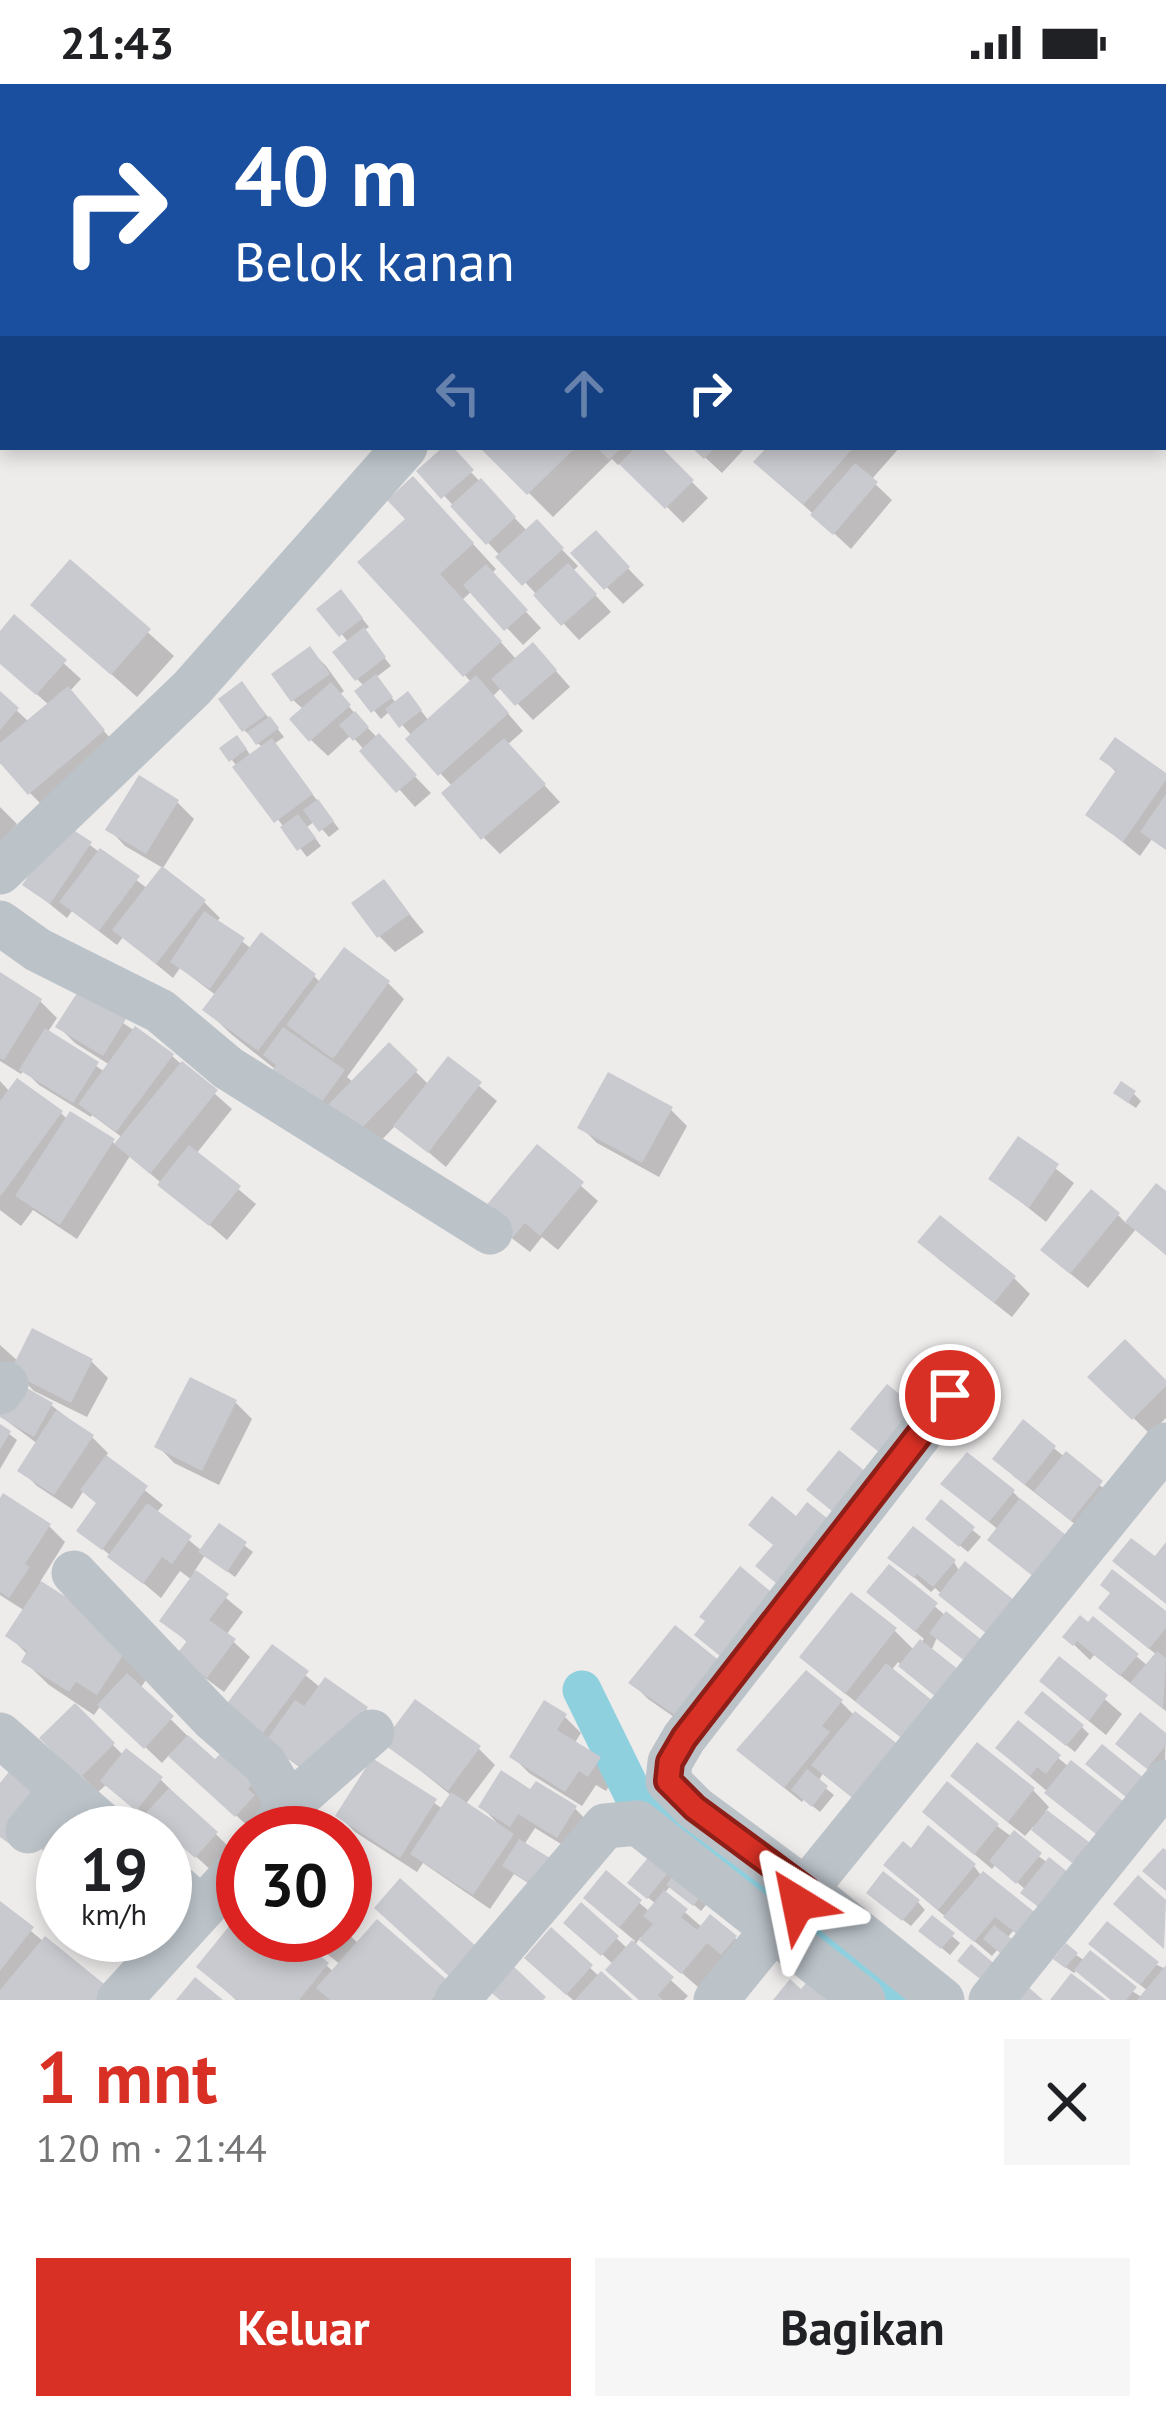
<!DOCTYPE html>
<html lang="id">
<meta charset="utf-8">
<style>
:root{--surface:#fff;--page:#f6f6f6;--text:#202124;--muted:#757577;--accent:#d93025}
body{margin:0;font-family:"PT Sans",sans-serif;background:var(--page);color:var(--text);height:100vh;display:flex;flex-direction:column;font-size:45px;white-space:nowrap}
*{box-sizing:border-box;margin:0}
p{font-size:39px;color:var(--muted)}
.icon{flex:none;width:66px;height:66px;fill:none;stroke:currentColor;stroke-width:2;stroke-linecap:round;stroke-linejoin:round}
.map{position:relative;height:1916px;overflow:hidden}
.drawer{display:flex;flex-direction:column;background:var(--surface);flex:1}
.drawer>*{flex:none}
.top-card{position:absolute;left:0px;top:0px;width:1167px;height:366px;box-shadow:0 6px 18px #0003;background:#1a4fa0;color:#fff;overflow:hidden}
.speed{position:absolute;left:36px;top:1722px;display:flex;gap:24px;font-size:60px;font-weight:700;text-align:center}
.speed>*{display:grid;place-content:center;width:156px;height:156px;border-radius:50%;background:var(--surface);box-shadow:0 6px 18px #0003;line-height:1}
.speed small{font-size:30px;font-weight:400}
.speed .limit{border:18px solid #d22;background:#fff;color:#111}
.pin{position:absolute;display:grid;place-items:center;width:102px;height:102px;color:#fff;margin:-51px;border:6px solid #fff;border-radius:50%;box-shadow:0 3px 12px #0007}
.me{position:absolute;width:132px;margin:-66px;rotate:325deg;stroke-linejoin:round;filter:drop-shadow(0 0 9px #0008)}
.turn{display:flex;align-items:center;gap:42px;height:252px;padding:0 36px;font-size:54px}
.turn .icon{width:156px;height:156px;stroke-width:2.5}
.turn b{display:block;font-size:84px;line-height:102px}
.lanes{display:flex;align-items:center;height:114px;padding:0 36px;background:#0003;justify-content:center;gap:60px;direction:ltr}
.lanes .off{opacity:.35}
.round{display:grid;place-items:center;flex:none;width:126px;height:126px;border-radius:0px;background:var(--page)}
.overview{display:flex;align-items:center;justify-content:space-between;height:204px;padding:0 36px}
h1{font-size:72px;font-weight:600;line-height:90px;color:var(--accent)}
.primary-button{display:flex;gap:24px;margin-top:auto;padding:24px 36px}
.primary-button a{flex:1;height:138px;border-radius:0px;background:var(--accent);color:#fff;font-size:48px;font-weight:600;line-height:138px;text-align:center}
.primary-button a+a{background:var(--page);color:var(--text)}
.status{display:flex;justify-content:space-between;align-items:center;height:84px;padding:0 60px;background:var(--surface);direction:ltr}
.status svg{height:33px;fill:currentColor}
.map>svg:first-child{display:block}
</style>
<div class="status"><b>21:43</b><svg viewBox="0 0 49 12"><path d="M0 12V9h3v3zM5 12V6h3v6zM10 12V3h3v9zM15 12V0h3v12zM26 1h20v11H26zM47 4h2v5h-2z"/></svg></div>
<div class="map">
<svg width="1166" height="1916" viewBox="0 0 1166 1916">
<rect width="100%" height="100%" fill="#eeebeb"/>
<!-- shadow -->
<path fill="#0003" d="M785,0H843L847,3H783Z
M965,0H1052L1055,2L965,3Z
M447,363L528,448L537,440L578,482L573,487L611,528L579,556L421,387Z
M483,363H657L708,414L683,439L622,378L618,381L612,375L553,433Z
M694,363H746L722,389Z
M762,363H900L871,396L892,416L851,465L757,378L767,367Z
M437,421L496,485L491,490L541,544L523,561L472,507L462,516L517,576L549,579L570,603L533,636L502,603L493,612L523,647L507,661L560,718L500,770L484,754L453,703L409,655L412,652L390,627L381,635L359,608L365,603L357,595L349,559L321,525L348,517L369,543L363,547L391,582L375,594L397,620L415,619L429,637L472,599L361,478Z
M595,450L644,501L623,520L574,469Z
M71,479L174,572L137,613L34,521Z
M15,535L81,595L69,608L119,664L46,725L0,679V611L29,638L49,621L0,578V551Z
M310,566L326,582L344,607L339,611L364,640L431,709L415,723L351,651L328,672L311,656L304,626L293,616Z
M249,609L284,653L274,660L339,745L329,753L315,737L307,743L321,762L307,773L232,676L244,662L251,672L263,664L244,646Z
M1103,675L1166,693V765L1152,755L1140,772L1089,731L1117,689Z
M177,718L194,735L163,784L125,762L109,745Z
M0,723L17,740L0,759Z
M90,761L148,805L204,818L220,834L216,838L252,865L314,892L321,899H388L404,915L347,993L354,999L390,962L429,1001L448,976L497,1017L446,1083L396,1041L374,1064L231,950L206,926L217,912L180,884L173,894L123,853L117,861L72,827L67,834L26,801Z
M384,799L424,848L395,868L379,852Z
M0,892L40,917L57,934L47,949L105,988L110,981L75,959L59,943L80,910L172,972L232,1025L196,1070L256,1120L227,1156L130,1072L77,1155L33,1126L21,1142L0,1126V997L10,1008L61,1029L68,1036L71,1031L117,1061L123,1054L92,1031L91,1033L39,1001L24,986L21,990L0,977Z
M1134,1010L1141,1017L1136,1024L1124,1016Z
M671,1026L687,1042L659,1093L597,1059L581,1043Z
M1019,1056L1074,1099L1046,1138L992,1095Z
M538,1064L598,1117L558,1166L542,1153L530,1168L500,1145Z
M1157,1103L1166,1111V1171L1136,1145L1088,1204L1061,1182L1118,1131L1127,1140Z
M937,1174L1014,1194L1030,1210L1012,1233Z
M0,1261L19,1278H92L108,1294L87,1333L34,1307L17,1290L12,1299L51,1321L92,1353L108,1369L105,1374L163,1421L156,1429L202,1467L220,1443L253,1468L235,1493L205,1471L194,1488L243,1528L226,1551L250,1573L224,1608L196,1587L189,1560L163,1536L192,1496L180,1487L161,1514L80,1446L98,1421L84,1406L72,1425L37,1402L21,1386L38,1360L0,1332Z
M1091,1293L1166,1300V1334L1150,1350Z
M191,1297L236,1319L252,1335L219,1401L174,1379L158,1362Z
M1024,1340L1118,1416L1089,1451L1012,1391Z
M0,1343L17,1356L0,1385Z
M1013,1408L1029,1424L999,1446L961,1416Z
M0,1420L49,1442L65,1458L40,1498L155,1582L140,1605L215,1679L223,1671L269,1715L253,1747L170,1670L162,1679L101,1621L94,1631L49,1601L24,1577L28,1571L9,1552L25,1527L0,1511Z
M941,1420L981,1453L968,1468L936,1442Z
M891,1473L954,1478L1004,1564L942,1510L935,1504L931,1508Z
M889,1484L946,1532L918,1598L898,1578L891,1587L922,1670L819,1589L895,1547L914,1566L924,1555L870,1508Z
M1166,1531V1627L1094,1571L1090,1576L1066,1553L1093,1536L1148,1582L1157,1571L1118,1540Z
M676,1545L700,1651L648,1615L632,1599Z
M272,1564L321,1604L366,1625L382,1641L335,1709L242,1641Z
M1059,1576L1122,1630L1106,1651L1059,1613Z
M841,1618L855,1632L818,1698L834,1711L820,1728L804,1715L802,1718L757,1682Z
M75,1623L124,1672L161,1696L232,1766L213,1788L157,1737L154,1741L107,1700L98,1708L43,1654Z
M565,1633L581,1649L574,1660L599,1675L615,1692L606,1707L596,1701L582,1722L529,1689L512,1672Z
M1035,1636L1082,1643L1089,1650L1075,1668Z
M1018,1640L1069,1683L1119,1768L1015,1680Z
M1166,1653L1164,1699L1119,1660Z
M386,1659L479,1665L495,1681L465,1721L498,1740L482,1723L531,1709L568,1717L591,1741L574,1768L535,1744L524,1761L541,1807L514,1790L490,1825L423,1779L417,1788L355,1748L339,1732L373,1678L443,1725L452,1712Z
M1033,1706L1049,1723L1045,1728L1094,1768L1081,1784L1033,1743L1025,1752L970,1708Z
M997,1742L1048,1779L1026,1806L996,1780L992,1785L943,1744Z
M911,1768L974,1782L1037,1866L1013,1847L992,1872L903,1797Z
M652,1774L711,1815L701,1827L671,1801L664,1810L703,1844L735,1854L751,1870L699,1904L641,1853L634,1862L688,1912L684,1916H641L614,1881L567,1838L582,1822L628,1865L635,1857L603,1830L606,1791L650,1828L656,1820L639,1806Z
M877,1816L918,1818L925,1826L911,1842Z
M0,1821L44,1858L0,1916Z
M243,1830V1851H290L334,1888L341,1881L303,1851H345V1847L359,1860L463,1916H236L200,1882Z
M932,1835L960,1859L950,1871L930,1854Z
M551,1848L600,1893L629,1916H573L544,1890Z
M1076,1871L1143,1914L1148,1907L1108,1876L1157,1881L1166,1885V1916H1111L1077,1886L1074,1889L1064,1882Z"/>
<g fill="none" stroke-linecap="round" stroke-linejoin="round">
<!-- canal -->
<path stroke="#8fd0df" stroke-width="39" d="M582,1606L634,1712L897,1906"/>
</g>
<!-- building -->
<path fill="#c9cacf" d="M443,363H453L474,386L441,415L416,387Z
M479,363H576L527,411Z
M596,363H622L609,376Z
M636,363H661L694,396L665,425L619,380Z
M691,363H715L704,375Z
M767,363H854L803,421L753,378Z
M855,379L878,398L833,451L810,431Z
M413,392L474,459L440,490L502,557L463,593L357,478L405,435L387,416Z
M481,394L516,433L486,461L450,422Z
M537,435L564,464L522,502L495,473Z
M596,446L630,483L604,506L570,469Z
M70,475L151,545L111,591L30,521Z
M568,479L597,510L561,542L533,511Z
M486,480L528,526L504,547L463,501Z
M341,505L363,534L339,553L316,525Z
M14,530L67,576L36,611L0,580V547Z
M364,543L386,573L355,597L332,568Z
M533,558L557,586L515,622L491,595Z
M310,562L330,590L291,618L271,590Z
M376,590L393,613L371,629L354,607Z
M476,591L509,629L438,692L405,655Z
M242,597L266,631L242,648L218,615Z
M331,598L351,621L309,658L289,635Z
M68,602L105,646L28,711L0,679V659Z
M0,607L19,624L0,646Z
M408,607L422,626L399,644L385,625Z
M355,627L369,643L353,657L339,641Z
M270,632L279,644L256,661L247,648Z
M379,649L417,691L396,709L359,667Z
M237,651L247,665L229,678L219,664Z
M1115,653L1166,689V696L1123,758L1085,731L1116,686L1099,675Z
M272,654L313,710L274,739L232,683Z
M504,654L546,700L481,756L441,709Z
M139,691L179,716L146,770L105,746Z
M1166,710V766L1140,748Z
M318,715L334,737L319,748L303,726Z
M298,730L316,754L297,767L280,743Z
M64,740L92,758L50,820L22,801Z
M100,764L140,792L99,847L59,818Z
M162,782L206,816L156,880L112,846Z
M384,795L410,830L377,854L351,819Z
M204,827L245,854L210,905L170,878Z
M261,848L316,890L258,967L202,926Z
M344,863L390,897L333,975L286,941Z
M0,888L42,915L4,976L0,974Z
M79,906L126,935L103,972L55,943Z
M135,942L174,970L116,1048L78,1020Z
M283,943L345,986L311,1033L263,1000L276,981L263,971Z
M45,944L99,978L73,1019L19,986Z
M389,958L418,986L356,1050L327,1022Z
M448,972L482,998L428,1069L393,1042Z
M182,977L218,1006L150,1090L114,1060Z
M608,988L673,1023L642,1079L577,1044Z
M17,994L63,1027L0,1113V1017Z
M1121,997L1136,1007L1128,1019L1113,1009Z
M70,1027L115,1055L60,1141L15,1112Z
M1018,1052L1059,1080L1029,1124L988,1095Z
M537,1060L584,1098L540,1152L525,1139L512,1154L480,1129Z
M189,1061L241,1102L209,1142L157,1101Z
M1156,1099L1166,1107V1171L1125,1138Z
M1091,1105L1120,1129L1070,1190L1040,1166Z
M940,1131L1016,1192L994,1219L917,1158Z
M32,1244L93,1275L71,1319L10,1288Z
M1125,1255L1166,1296V1302L1132,1336L1087,1293Z
M916,1284L951,1292L927,1322L902,1302Z
M190,1293L237,1316L202,1387L154,1363Z
M13,1296L53,1319L34,1353L0,1333V1319Z
M887,1300L926,1331L889,1376L850,1345Z
M56,1326L94,1351L54,1411L17,1387Z
M1023,1335L1056,1362L1025,1401L992,1375Z
M0,1340L11,1347L0,1366Z
M839,1366L877,1397L844,1437L806,1406Z
M1066,1367L1103,1397L1071,1437L1034,1407Z
M967,1368L1015,1406L989,1438L940,1400Z
M106,1371L148,1402L102,1466L76,1447L96,1419L80,1406Z
M3,1409L51,1440L25,1480L30,1483L9,1514L0,1508V1414Z
M772,1412L796,1432L807,1418L833,1439L782,1504L755,1482L773,1461L748,1441Z
M1020,1414L1072,1456L1039,1497L987,1456Z
M941,1415L975,1443L959,1463L925,1435Z
M147,1419L192,1452L172,1480L162,1473L143,1500L107,1473Z
M219,1439L247,1458L227,1488L198,1468Z
M913,1442L956,1476L933,1503L917,1490L914,1494L887,1474Z
M1131,1454L1155,1472L1166,1458V1520L1112,1477Z
M965,1477L1014,1516L987,1550L938,1511Z
M889,1480L938,1519L915,1548L866,1508Z
M740,1482L776,1512L730,1580L694,1551L705,1537L699,1533Z
M1112,1485L1166,1527V1544L1149,1565L1098,1524L1110,1509L1100,1501Z
M196,1486L229,1510L209,1536L236,1555L207,1594L176,1571L187,1557L159,1537Z
M41,1497L133,1556L97,1611L76,1598L69,1608L21,1578L27,1567L5,1552Z
M851,1508L897,1544L845,1610L799,1573Z
M946,1527L983,1557L966,1578L929,1549Z
M1080,1531L1088,1538L1093,1532L1139,1570L1120,1592L1077,1557L1073,1562L1062,1553Z
M675,1541L726,1582L682,1636L628,1599Z
M920,1555L959,1586L936,1613L898,1582Z
M272,1560L309,1587L260,1653L222,1626Z
M1157,1567L1166,1574L1163,1625L1130,1599Z
M1059,1572L1108,1611L1089,1637L1039,1597Z
M886,1579L934,1618L904,1656L855,1617Z
M806,1586L843,1616L822,1642L830,1648L784,1704L736,1666Z
M127,1589L174,1632L144,1665L97,1621Z
M325,1593L368,1623L318,1695L265,1658L295,1616L304,1622Z
M1042,1607L1084,1641L1066,1662L1024,1629Z
M415,1615L481,1662L448,1707L382,1659Z
M544,1616L567,1630L557,1646L601,1673L588,1693L579,1687L565,1708L509,1673Z
M75,1619L115,1659L80,1694L39,1654Z
M855,1627L904,1665L860,1720L811,1681Z
M1140,1628L1166,1649V1661L1147,1685L1115,1660Z
M1018,1636L1061,1671L1046,1690L1037,1683L1030,1692L995,1664Z
M188,1651L215,1675L223,1667L255,1697L248,1705L255,1711L235,1733L168,1672Z
M977,1658L1035,1704L1008,1738L950,1692Z
M1102,1660L1144,1694L1127,1714L1085,1680Z
M126,1664L163,1693L136,1727L100,1697Z
M372,1674L437,1715L400,1774L335,1732Z
M1071,1676L1128,1721L1101,1754L1044,1709Z
M16,1679L53,1708L11,1761L0,1753V1699Z
M807,1685L828,1702L812,1723L791,1706Z
M501,1686L530,1705L536,1697L577,1722L557,1754L518,1730L510,1743L478,1723Z
M947,1697L999,1740L974,1771L922,1728Z
M169,1704L218,1748L195,1774L145,1730Z
M451,1708L514,1750L473,1811L410,1770Z
M77,1722L107,1749H63V1811L50,1800L63,1785L40,1764Z
M1047,1726L1089,1758L1072,1779L1031,1746Z
M928,1741L976,1780L938,1826L883,1781L903,1757L911,1764Z
M1014,1746L1042,1769L1016,1800L989,1777Z
M519,1755L550,1774L533,1801L502,1782Z
M1163,1764L1166,1766V1807L1142,1787Z
M651,1770L671,1785L647,1815L627,1799Z
M1049,1773L1075,1794L1046,1829L1020,1809Z
M679,1784L706,1806L693,1822L666,1801Z
M606,1786L642,1816L619,1844L583,1814Z
M883,1787L920,1816L902,1837L866,1809Z
M983,1787L1037,1830L1020,1852L995,1833L974,1858L943,1833Z
M1138,1791L1166,1816L1164,1865L1113,1820Z
M400,1794L477,1863L450,1893L374,1824Z
M664,1806L688,1825L681,1833L697,1846L710,1830L737,1852L721,1871L707,1859L681,1890L639,1856L653,1840L643,1832Z
M0,1817L34,1843L0,1887Z
M581,1818L619,1852L601,1872L563,1839Z
M243,1825V1851H295L329,1879L299,1916H237L196,1883Z
M932,1831L955,1849L941,1865L918,1847Z
M377,1835L448,1897L432,1916H330L316,1904Z
M1107,1837L1159,1878L1140,1901L1088,1860Z
M994,1841L1012,1855L1000,1869L983,1855Z
M551,1843L593,1881L566,1911L524,1874Z
M116,1851H158L140,1871Z
M303,1851H345L329,1871Z
M45,1852L109,1904L99,1916H0V1906Z
M632,1856L674,1893L658,1911L663,1916H639L605,1886Z
M1066,1859L1078,1869L1065,1884L1053,1875Z
M971,1860L997,1882L984,1898L957,1877Z
M1090,1866L1137,1903L1126,1916H1111L1074,1886Z
M510,1879L546,1913L543,1916H500L487,1905Z
M1166,1881V1916H1137Z
M601,1887L633,1916H575Z
M1071,1889L1106,1916H1050Z
M195,1893L223,1916H176Z
M790,1895L801,1905L808,1897L832,1916H773Z
M1026,1901L1043,1916H1013Z"/>
<g fill="none" stroke-linecap="round" stroke-linejoin="round">
<!-- minor -->
<path stroke="#bbc3c9" stroke-width="45" d="M728,3L731,0
M0,788L192,604L405,363
M0,839L38,866L160,927L228,984L490,1148
M0,1308L6,1300
M74,1489L213,1635L265,1680L289,1721L269,1749
M0,1651L112,1749
M289,1721L372,1648
M28,1747L61,1706
M165,1793L201,1824
M119,1916L243,1780
M457,1916L605,1742L638,1739L863,1916
M716,1916L1166,1361
M942,1916L806,1806L695,1724L668,1697L670,1678L684,1654L950,1311
M991,1916L1166,1698"/>
</g>
<g fill="none" stroke-linecap="round" stroke-linejoin="round">
<!-- route casing -->
<g stroke="#8d1f18" stroke-width="30">
<path id="route" d="M798,1819L806,1806L695,1724L668,1697L670,1678L684,1654L950,1311"/>
</g>
<!-- route -->
<use href="#route" stroke="#d93025" stroke-width="21"/>
</g>
</svg>
<div class="speed"><div>19<small>km/h</small></div><div class="limit">30</div></div>
<div class="pin" style="left:950px;top:1311px;background:#d93025"><svg class="icon" aria-label="arrive" viewBox="0 0 24 24"><path d="M6 21V4h12l-3 4 3 4H6"/></svg></div>
<svg class="me" style="left:798px;top:1819px" viewBox="-20 -20 40 40"><path d="M0-17L14 15 0 8-14 15z" fill="#d93025" stroke="#fff" stroke-width="4"/></svg>
<div class="top-card">
<div class="turn"><svg class="icon" aria-label="right" viewBox="0 0 24 24"><path d="M7 20v-9h11M14 6l5 5-5 5"/></svg><div><b>40 m</b>Belok kanan</div></div>
<div class="lanes"><svg class="icon off" aria-label="left" viewBox="0 0 24 24"><path d="M17 20v-9H6M10 6l-5 5 5 5"/></svg><svg class="icon off" aria-label="ahead" viewBox="0 0 24 24"><path d="M12 20V5M6 11l6-6 6 6"/></svg><svg class="icon" aria-label="right" viewBox="0 0 24 24"><path d="M7 20v-9h11M14 6l5 5-5 5"/></svg></div>
</div>
</div>
<section class="drawer">
<div class="overview"><div><h1>1 mnt</h1><p>120 m · 21:44</p></div><a class="round"><svg class="icon" aria-label="close" viewBox="0 0 24 24"><path d="M6 6l12 12M18 6L6 18"/></svg></a></div>
<div class="primary-button"><a>Keluar</a><a>Bagikan</a></div>
</section>
